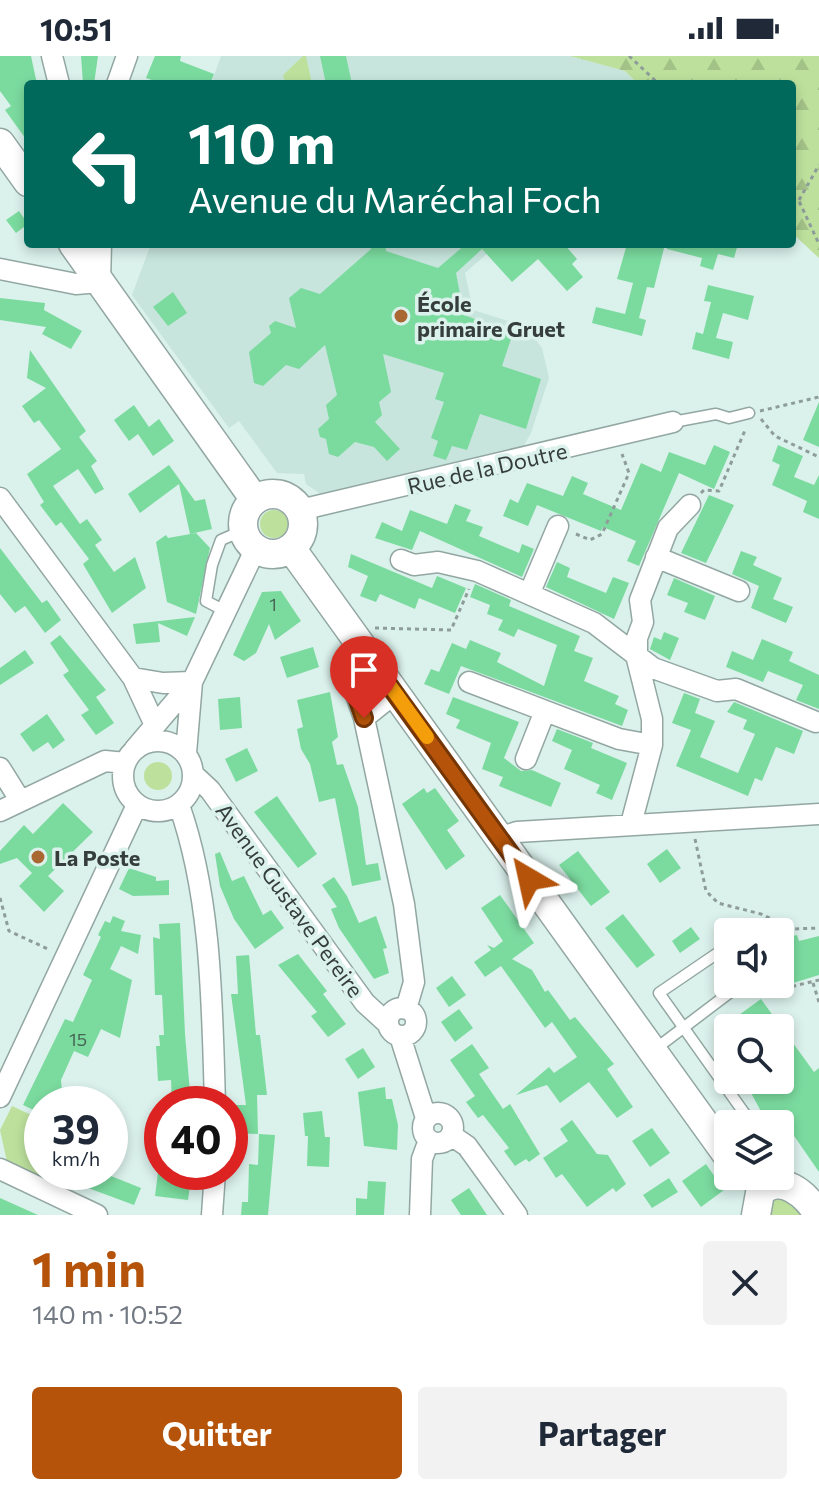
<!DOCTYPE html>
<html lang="fr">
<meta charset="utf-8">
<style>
:root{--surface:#fff;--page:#f2f2f3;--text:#1f2937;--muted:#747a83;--accent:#b45309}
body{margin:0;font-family:Commissioner,sans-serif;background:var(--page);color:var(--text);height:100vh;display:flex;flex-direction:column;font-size:30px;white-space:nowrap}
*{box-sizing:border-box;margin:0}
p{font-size:26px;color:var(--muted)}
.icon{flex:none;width:44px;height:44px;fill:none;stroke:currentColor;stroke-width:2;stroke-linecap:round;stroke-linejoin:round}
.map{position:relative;height:1159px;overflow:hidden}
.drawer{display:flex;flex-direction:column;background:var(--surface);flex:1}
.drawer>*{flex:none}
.banner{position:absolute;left:24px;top:24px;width:772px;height:168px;border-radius:8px;box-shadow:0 4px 12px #0003;background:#00695c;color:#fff;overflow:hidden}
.tools{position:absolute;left:714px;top:862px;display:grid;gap:16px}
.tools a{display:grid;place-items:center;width:80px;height:80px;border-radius:8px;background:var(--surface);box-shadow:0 4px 12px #0003;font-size:40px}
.speed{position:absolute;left:24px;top:1030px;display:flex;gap:16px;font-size:40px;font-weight:700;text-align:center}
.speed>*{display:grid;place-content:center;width:104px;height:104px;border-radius:50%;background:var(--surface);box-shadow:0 4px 12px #0003;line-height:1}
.speed small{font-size:20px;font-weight:400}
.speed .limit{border:12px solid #d22;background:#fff;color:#111}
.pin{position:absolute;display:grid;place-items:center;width:68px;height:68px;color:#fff;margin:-82px -34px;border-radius:50% 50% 50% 0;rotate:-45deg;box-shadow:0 0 8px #0007}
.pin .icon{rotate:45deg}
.me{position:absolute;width:88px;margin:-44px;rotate:324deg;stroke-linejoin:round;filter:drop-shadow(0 0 6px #0008)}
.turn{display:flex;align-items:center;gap:28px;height:168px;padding:0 32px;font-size:36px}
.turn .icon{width:104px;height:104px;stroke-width:2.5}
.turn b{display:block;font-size:56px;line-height:68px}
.round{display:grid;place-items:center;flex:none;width:84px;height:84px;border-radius:8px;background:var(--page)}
.summary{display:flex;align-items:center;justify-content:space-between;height:136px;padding:0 32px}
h1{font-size:48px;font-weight:700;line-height:60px;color:var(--accent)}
.button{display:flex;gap:16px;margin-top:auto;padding:16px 32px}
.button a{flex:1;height:92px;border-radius:8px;background:var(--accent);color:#fff;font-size:32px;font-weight:700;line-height:92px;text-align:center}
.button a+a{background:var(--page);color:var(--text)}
.status{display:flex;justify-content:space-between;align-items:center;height:56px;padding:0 40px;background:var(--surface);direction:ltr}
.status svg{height:22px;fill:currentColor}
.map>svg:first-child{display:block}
</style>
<div class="status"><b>10:51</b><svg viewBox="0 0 49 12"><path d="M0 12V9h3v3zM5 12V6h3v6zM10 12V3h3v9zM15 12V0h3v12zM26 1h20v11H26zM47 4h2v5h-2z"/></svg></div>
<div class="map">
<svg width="819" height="1159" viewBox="0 0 819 1159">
<defs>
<pattern id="forest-firs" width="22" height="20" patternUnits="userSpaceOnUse" patternTransform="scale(2)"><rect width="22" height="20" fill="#bde19d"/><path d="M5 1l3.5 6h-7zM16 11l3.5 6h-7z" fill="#a3c288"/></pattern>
</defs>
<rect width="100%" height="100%" fill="#dbf1ec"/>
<!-- built -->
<path fill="#c7e5dd" d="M221,0H570L625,15L638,28H211Z
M151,188H498L465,217L473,254L525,270L542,292L549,322L531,377L522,393L325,441L306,428L304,418L277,417L239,365L229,372L132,239Z"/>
<!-- grass -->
<path fill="#bde19d" d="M303,0H306L312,28H285L283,19Z
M260 468a14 14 0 1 1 28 0a14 14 0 1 1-28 0Z
M144 720a14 14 0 1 1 28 0a14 14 0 1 1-28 0Z
M12,1050L42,1064V1116H78L70,1135L7,1106L0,1074Z
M777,1141L793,1148L802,1159H769L771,1145Z"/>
<!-- forest -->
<path fill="url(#forest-firs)" d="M570,0H819V202L792,177V28H638L625,15Z"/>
<!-- building -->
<path fill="#7bdb9f" d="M0,0H31L37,28H28V86L5,54L11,50L0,35Z
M81,0H98L94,28H83Z
M155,0H181L180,5L214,18L210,28H163L146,22Z
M320,0H346L352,28H326Z
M19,155L28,168L16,177L6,164Z
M370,188H385L386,195L438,212L466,188H564L577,203L572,208L583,221L567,235L538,203L512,226L482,193L456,217L464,259L513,277L502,310L541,323L526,373L480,358L467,394L452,390L446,404L433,400L438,385L431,382L444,346L435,343L444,317L383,298L391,336L379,346L382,359L375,366L400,393L387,405L374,391L355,386L338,401L329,398L326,383L320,381L318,373L329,363L326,349L337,339L325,289L299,313L286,309L263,330L254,327L249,296L271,277L269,270L275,265L296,272L289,242L301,232L320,238L371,193Z
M627,188H665L654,232L647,231L639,262L646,264L642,280L592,267L596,251L625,258L633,227L617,223Z
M667,188H738L734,202L718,198L713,214L700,210L702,202L667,193Z
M708,229L754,240L748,264L723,257L716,282L733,286L729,303L692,293L696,276L703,278L711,246L704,245Z
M173,236L187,257L168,270L153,251Z
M0,242L45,247L44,254L82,275L71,293L42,278L46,271L0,264Z
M30,294L86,375L79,381L97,405L91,410L104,433L95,438L78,413L53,430L80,468L87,463L102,484L95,489L114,516L135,501L146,532L112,557L83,508L89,503L61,466L56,470L40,449L44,446L27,418L61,393L39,364L34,367L22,350L46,332L27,322Z
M819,346V391L803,384Z
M134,349L149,371L159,363L174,385L153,400L138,378L129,385L114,364Z
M714,389L730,396L714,433L679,417L639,510L627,505L636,485L603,471L601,475L537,449L528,470L503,460L510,443L518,447L527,427L563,440L572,420L588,427L583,438L621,454L641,407L661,416L669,396L705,409Z
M778,389L803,400L794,421L814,429L819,419V463L803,456L807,445L772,429L780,409L772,405Z
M169,409L195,445L205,443L212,473L190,478L179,428L140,457L128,438Z
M709,439L734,449L706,507L681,497Z
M455,448L471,454L466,465L483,471L479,480L519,497L522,488L534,493L522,521L420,475L412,494L375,482L382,466L402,475L410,454L447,468Z
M196,477L210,492L196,558L167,546L156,486L166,479L168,482Z
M0,492L42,547L47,544L61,564L45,577L25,550L15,557L0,538Z
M741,495L757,501L753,509L782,522L773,543L793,551L786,567L751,552L759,530L732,518Z
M351,498L432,532L437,520L466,532L455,557L419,542L415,553L380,538L376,546L360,540L368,520L348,511Z
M557,506L570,512L567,521L606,537L613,521L629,527L614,563L546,531Z
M674,522L715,540L705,564L684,556L688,547L667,539Z
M475,528L511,544L509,550L580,580L574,595L593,602L584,625L619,640L615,648L628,654L622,670L461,610L449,638L424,628L431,613L439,616L452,587L466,593L470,584L501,597L497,606L544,630L557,589L518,573L514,581L498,574L503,564L487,558L490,549L470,541Z
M281,535L301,565L275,584L269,568L256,597L244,605L233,599L262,536Z
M195,561L187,580L158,567L160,586L136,588L133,568Z
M664,576L679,582L670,604L650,593L654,581L661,584Z
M60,579L106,634L96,641L114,667L96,679L81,659L89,654L63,619L69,615L50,587Z
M762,583L793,596L789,605L819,619V653L796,644L803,629L768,615L763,626L726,611L732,595L753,604Z
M313,591L319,611L287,622L280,601Z
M25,594L34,607L0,629V612Z
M330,636L338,681L332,686L337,709L343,708L358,751L366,809L378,807L381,824L352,830L335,742L319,746L310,708L301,693L297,673L303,671L297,644Z
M684,637L700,643L695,657L715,665L700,701L738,717L755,678L743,673L747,664L727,656L734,646L803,675L794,698L776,691L762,725L755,722L748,740L676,710L691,674L672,667Z
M240,641L242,672L220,674L218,643Z
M453,641L519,666L504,702L521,715L532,714L561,727L551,751L499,730L503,721L482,713L491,687L456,672L460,664L446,658Z
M47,658L65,684L53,693L48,686L33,696L20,678Z
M557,673L593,687L591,692L627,707L612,744L596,737L600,729L564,713L572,694L552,685Z
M247,692L258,715L236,726L225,703Z
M424,732L427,737L435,732L459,765L447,774L465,800L446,814L402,748Z
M277,740L317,798L298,812L254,756Z
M63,747L93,776L48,820L64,835L44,856L19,830L32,817L17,802L0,808V795L24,769L33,778Z
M667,793L681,812L660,827L647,808Z
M578,795L610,836L591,850L559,809Z
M220,796L232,825L244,820L263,859L271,854L284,872L255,893L234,863L220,830L215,798Z
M129,812L156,821V825L169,824V839L133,840L119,833Z
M334,821L347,840L359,867L376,860L387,892L383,893L389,917L374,923L339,872L331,853L337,851L322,829Z
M500,839L534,887L512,903L532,914L545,936L548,934L570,964L575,961L614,1008L607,1013L633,1051L617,1062L589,1026L560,1047L547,1029L516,1039L549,1011L554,1017L577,1001L552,966L545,972L501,910L485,921L474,906L491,894L487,889L494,892L503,885L481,852Z
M623,858L655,899L637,912L605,872Z
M113,860L125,865L121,875L141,879L138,898L121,890L110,913L132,924L120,982L101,973L88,1001L74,995L61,1024L62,1035L56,1048H42V1058L23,1049L65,963L73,966L92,924L83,919L101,881L98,879L105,865L110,867Z
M180,867L185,978L191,1048H172L171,1024L158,1025L156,990H160L159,979H164L162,939H155L153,881L160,883L159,868Z
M691,871L700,883L680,897L672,885Z
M797,879L799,885L819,880V919L780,931V883Z
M298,898L327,935L323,938L346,968L328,981L311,960L317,956L278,909Z
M249,899L256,979H260L267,1039H257L258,1078L235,1077L234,1049H246L231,938H238L236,900Z
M452,920L466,939L449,951L436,932Z
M761,943L814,1016L819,1012V1116L790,1074L780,1081V1068H760L758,1063L763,1059L744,1024H780V972H721Z
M459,953L473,972L455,986L441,966Z
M472,988L489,1012L479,1018L503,1053L510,1048L540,1098L529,1106L526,1103L515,1110L504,1095L509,1092L483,1059L478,1062L466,1046L475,1040L450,1004Z
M363,992L375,1011L358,1023L345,1003Z
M385,1031L386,1043H392L398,1069L397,1094L364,1090L358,1036Z
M322,1055L325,1081H330L329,1111L307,1110L308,1080H305L303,1057Z
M572,1064L597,1098L608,1099L626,1128L616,1136L613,1132L587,1151L562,1118L556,1122L543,1102L568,1085L560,1073Z
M652,1072L670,1097L650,1111L632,1085Z
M259,1078L275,1079L268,1159H241L242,1146H248L249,1108L258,1109Z
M706,1108L724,1134L701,1151L682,1125Z
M86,1116H101L141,1132L134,1149L80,1129Z
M158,1116H192L188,1144L155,1140Z
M669,1122L678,1136L652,1152L643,1139Z
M368,1125L386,1126L384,1159H356V1142L367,1143Z
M469,1132L487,1159H461L451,1144Z
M0,1142L38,1159H0Z"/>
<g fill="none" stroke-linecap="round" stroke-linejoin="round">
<!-- lane casing -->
<g stroke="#93a7a2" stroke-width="13">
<path id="lane" d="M673,366L716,358L729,362L749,357
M225,555L206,545L212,509L221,484L244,474
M728,890L659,937L752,1068
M654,994L741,928
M780,1109L785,1116L780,1126"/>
</g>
<!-- street casing -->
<g stroke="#93a7a2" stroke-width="23">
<path id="street" d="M52,0L59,28
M117,28L127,0
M0,213L76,228L100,226L101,188
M0,442L133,622L154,667
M300,454L673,366
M656,501L739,535
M401,504L414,509L438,506L477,515L594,567L653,612L717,635L736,633L816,666
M530,536L558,470
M365,596L350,622L364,662L404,848L414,926L406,953
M133,622L163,627L192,626
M469,626L619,683L652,689
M364,662L395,637
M123 720a35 35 0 1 1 70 0a35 35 0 1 1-70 0Z
M134,694L192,626L256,492
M186,697L192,626
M526,703L545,655
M0,712L20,744
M194,719L210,734L365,947L388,968
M179,749C212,842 212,950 215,1048
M0,755L105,705L125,707
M631,768L652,689V663L637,603V582L643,566L640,544L668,472L690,449
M499,782L517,776L819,758
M388 966a14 14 0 1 1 28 0a14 14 0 1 1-28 0Z
M400,980L426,1062
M0,1041L137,749
M423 1072a15 15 0 1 1 30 0a15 15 0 1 1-30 0Z
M451,1079L467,1090L517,1159
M0,1113L97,1159
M212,1159L215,1116
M420,1159L422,1103L429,1084"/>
</g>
<!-- secondary casing -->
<g stroke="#93a7a2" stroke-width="31">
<path id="secondary" d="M0,87L28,126
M73,188L255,444
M243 468a30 30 0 1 1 60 0a30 30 0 1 1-60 0Z
M291,492L728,1100
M756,1159L760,1137C779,1115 808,1139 818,1159"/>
</g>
<!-- path -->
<path stroke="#8e9d99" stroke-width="3" stroke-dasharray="4 4" stroke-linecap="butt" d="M629,0L659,28
M792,143L799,145L819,188
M799,144L819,109
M760,355L819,341
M761,363L775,380L819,401
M701,437L704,434L719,435L746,372
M576,478L590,484L602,478L629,417L622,398
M375,572L451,574L469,533
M695,783L706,835L718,847L761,858L793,873L819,872
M0,842L9,875L48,893
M746,876L776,865
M813,927L819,946
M754,930L769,936L819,924"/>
<!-- lane -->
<use href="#lane" stroke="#fff" stroke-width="10"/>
<!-- street -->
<use href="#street" stroke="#fff" stroke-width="20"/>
<!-- secondary -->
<use href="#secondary" stroke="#fff" stroke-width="28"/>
</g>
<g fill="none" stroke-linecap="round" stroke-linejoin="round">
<!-- route casing -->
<g stroke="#753606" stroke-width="20">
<path id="route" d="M364,662L350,622L365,596L529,823"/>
</g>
<!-- route -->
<use href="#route" stroke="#b45309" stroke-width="14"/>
<!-- slow -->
<path stroke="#f59e0b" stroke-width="14" d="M386,624L427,681"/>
</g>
<!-- markers -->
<g fill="#a96832" stroke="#dbf1ec" stroke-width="3">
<circle cx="401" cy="260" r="8"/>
<circle cx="38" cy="801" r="8"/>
</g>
<g text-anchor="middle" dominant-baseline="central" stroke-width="7" stroke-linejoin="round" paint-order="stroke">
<!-- number labels -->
<g font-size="18" fill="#476555">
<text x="273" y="548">1</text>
<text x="78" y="983">15</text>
</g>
<!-- poi labels -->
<g font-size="22" font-weight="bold" fill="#363e3c" stroke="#dbf1ec" text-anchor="start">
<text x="417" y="247">École<tspan x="417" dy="25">primaire Gruet</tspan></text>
<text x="54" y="801">La Poste</text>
</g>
<!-- street labels -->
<g font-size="22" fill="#363e3c" stroke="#dbf1ec">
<text transform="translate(487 412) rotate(-13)">Rue de la Doutre</text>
<text transform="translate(290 844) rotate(54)">Avenue Gustave Pereire</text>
</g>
</g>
</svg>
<div class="tools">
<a><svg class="icon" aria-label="sound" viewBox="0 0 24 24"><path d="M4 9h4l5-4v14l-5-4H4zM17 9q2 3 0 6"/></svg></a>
<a><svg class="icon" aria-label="search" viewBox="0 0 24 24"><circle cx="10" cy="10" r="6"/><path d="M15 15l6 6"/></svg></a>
<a><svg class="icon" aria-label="layers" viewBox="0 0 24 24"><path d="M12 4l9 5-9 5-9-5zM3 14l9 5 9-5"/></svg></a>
</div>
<div class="speed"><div>39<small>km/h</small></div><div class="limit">40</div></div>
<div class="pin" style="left:364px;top:662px;background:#d93025"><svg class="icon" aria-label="arrive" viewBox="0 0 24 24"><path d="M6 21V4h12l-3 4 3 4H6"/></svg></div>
<svg class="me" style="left:529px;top:823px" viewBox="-20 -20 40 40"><path d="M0-17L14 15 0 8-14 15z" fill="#b45309" stroke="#fff" stroke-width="4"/></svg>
<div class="banner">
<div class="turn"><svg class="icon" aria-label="left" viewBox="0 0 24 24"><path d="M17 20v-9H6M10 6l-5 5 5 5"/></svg><div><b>110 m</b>Avenue du Maréchal Foch</div></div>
</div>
</div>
<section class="drawer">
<div class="summary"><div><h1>1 min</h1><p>140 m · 10:52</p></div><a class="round"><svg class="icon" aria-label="close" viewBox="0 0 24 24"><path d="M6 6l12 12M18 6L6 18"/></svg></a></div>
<div class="button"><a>Quitter</a><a>Partager</a></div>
</section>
